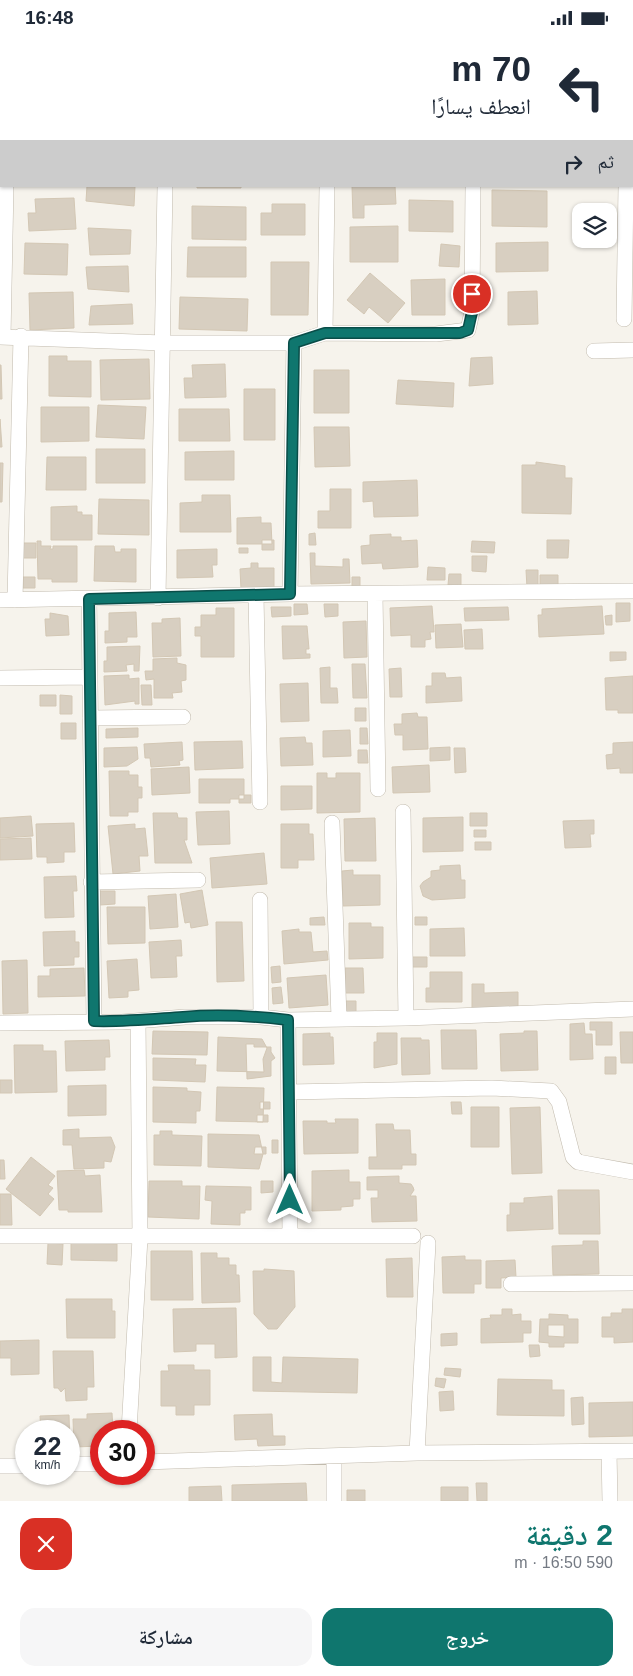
<!DOCTYPE html>
<html lang="ar">
<meta charset="utf-8">
<style>
:root{--surface:#fff;--page:#f6f6f7;--text:#1f2937;--muted:#747a83;--accent:#0f766e}
body{margin:0;font-family:Helvetica,"Noto Naskh Arabic",sans-serif;background:var(--page);color:var(--text);direction:rtl;height:100vh;display:flex;flex-direction:column;font-size:19px;white-space:nowrap}
*{box-sizing:border-box;margin:0}
p{font-size:16px;color:var(--muted)}
.icon{flex:none;width:28px;height:28px;fill:none;stroke:currentColor;stroke-width:2;stroke-linecap:round;stroke-linejoin:round}
.map{position:relative;height:1466px;overflow:hidden;direction:ltr}
.side{display:flex;flex-direction:column;background:var(--surface);flex:1}
.side>*{flex:none}
.hud{position:absolute;left:0px;top:0px;width:634px;height:152px;box-shadow:0 1px 4px #0004;direction:rtl;background:#fff;color:var(--text);overflow:hidden}
.fabs{position:absolute;left:572px;top:168px;display:grid;gap:10px}
.fabs a{display:grid;place-items:center;width:45px;height:45px;border-radius:10px;background:var(--surface);box-shadow:0 1px 4px #0004;font-size:25px}
.speed{position:absolute;left:15px;top:1385px;display:flex;gap:10px;font-size:25px;font-weight:700;text-align:center}
.speed>*{display:grid;place-content:center;width:65px;height:65px;border-radius:50%;background:var(--surface);box-shadow:0 1px 4px #0004;line-height:1}
.speed small{font-size:12px;font-weight:400}
.speed .limit{border:8px solid #d22;background:#fff;color:#111}
.pin{position:absolute;display:grid;place-items:center;width:42px;height:42px;color:#fff;margin:-21px;border:2px solid #fff;border-radius:50%;box-shadow:0 1px 5px #0007}
.me{position:absolute;width:55px;margin:-28px;rotate:0deg;stroke-linejoin:round;filter:drop-shadow(0 0 4px #0008)}
.turn{display:flex;align-items:center;gap:18px;height:105px;padding:0 20px;font-size:22px}
.turn .icon{width:65px;height:65px;stroke-width:2.5}
.turn b{display:block;font-size:35px;line-height:42px}
.then{display:flex;align-items:center;height:48px;padding:0 20px;background:#0003;gap:10px;font-size:19px}
.round{display:grid;place-items:center;flex:none;width:52px;height:52px;border-radius:15px;background:var(--page)}
.head{display:flex;align-items:center;justify-content:space-between;height:85px;padding:0 20px}
h1{font-size:30px;font-weight:600;line-height:38px;color:var(--accent)}
.primary-button{display:flex;gap:10px;margin-top:auto;padding:10px 20px}
.primary-button a{flex:1;height:58px;border-radius:15px;background:var(--accent);color:#fff;font-size:20px;font-weight:600;line-height:58px;text-align:center}
.primary-button a+a{background:var(--page);color:var(--text)}
.status{display:flex;justify-content:space-between;align-items:center;height:35px;padding:0 25px;background:var(--surface);direction:ltr}
.status svg{height:14px;fill:currentColor}
.map>svg:first-child{display:block}
</style>
<div class="status"><b>16:48</b><svg viewBox="0 0 49 12"><path d="M0 12V9h3v3zM5 12V6h3v6zM10 12V3h3v9zM15 12V0h3v12zM26 1h20v11H26zM47 4h2v5h-2z"/></svg></div>
<div class="map">
<svg width="633" height="1466" viewBox="0 0 633 1466">
<rect width="100%" height="100%" fill="#f6f3ec"/>
<!-- building -->
<path fill="#d8cfc1" stroke="#d3c7b4" fill-rule="evenodd" d="M34,0H72L34,1Z
M93,0H147L93,1Z
M197,0H247V1H197Z
M259,0H298V1H259Z
M311,0H351V1H311Z
M366,0H398L399,1H366Z
M467,0H508V1H467Z
M87,151H135L134,171L86,166Z
M197,151H241V153H197Z
M352,151H395L396,169L364,170V183H353Z
M492,155L547,156V192L492,191Z
M74,163L76,194L29,196L28,178H36L35,164Z
M409,165L453,166V197L409,196Z
M272,169H305V200H261V178H272Z
M192,171L246,172V205L192,204Z
M398,191V227H350V192Z
M88,193L131,195L130,219L90,220Z
M548,207V236L496,237V208Z
M25,208L68,209L67,240L24,239Z
M441,209L460,211L459,232L439,231Z
M188,212H246V242H187Z
M271,227H309L308,280H271Z
M128,231L129,257L88,254L86,232Z
M370,238L405,268L388,288L369,272L364,279L347,265Z
M445,244V280H412L411,245Z
M537,256L538,289L508,290V257Z
M73,257L74,293L30,295L29,258Z
M180,262L248,264L247,296L179,294Z
M132,269L133,289L89,290L91,271Z
M49,321H67V326H91V362L49,361Z
M492,322L493,349L469,351L471,323Z
M149,324L150,364L101,365L100,325Z
M225,329L226,362L185,363L184,343H193L192,330Z
M0,330H1L2,364H0Z
M314,335H349V378H314Z
M398,345L454,348L453,372L396,369Z
M244,354H275V405H244Z
M98,370L146,372L144,404L96,402Z
M41,372H89V406L41,407Z
M179,374H229L230,406H179Z
M0,384L2,412H0Z
M314,392H349L350,431L315,432Z
M96,414H145V448H96Z
M234,416V445H185V417Z
M47,422H86V455H46Z
M536,427L565,431V443H572L571,479L522,478V430H536Z
M0,428H3L2,467H0Z
M417,445L418,481L374,482L373,466L363,467V447Z
M330,454H351V493H318V476H330Z
M202,460H230L231,497H180V468L202,467Z
M99,464L149,465V500L98,499Z
M77,471V477H82V480H92V505H51V472Z
M261,482V488H271L272,509H237V483Z
M315,498L316,510H309V499Z
M391,499V502H401V506L417,505L418,532L383,534L382,528L362,529L361,511L370,510V500Z
M262,505H274V515H262Z
M547,505H569L568,523H547Z
M37,506H41V511H51L50,514H53V511H77V547H52V544H38Z
M472,506L495,507L494,518L471,517Z
M23,508H36V523H23Z
M95,511H114L115,517H121V514H136V547L94,546Z
M239,513H248V518H239Z
M217,514V530H212L213,542L177,543V515Z
M310,518H315V531L343,532V524H349L350,548L311,549Z
M472,521H487L486,537L472,536Z
M251,528H258V533H274V553L241,554L240,534L251,533Z
M428,532L445,533V545H427Z
M526,535H538V552L527,553Z
M449,539H461V551L448,550Z
M540,540H558V553H540Z
M23,542H35V553H23Z
M352,542H360V551H352Z
M616,568H630V586L616,587Z
M294,569H307L308,579L294,580Z
M324,569H338V581L325,582Z
M432,571L434,597H430L431,604L425,605V612H411V600L391,601L390,573Z
M602,571L604,599L539,602L538,580H542V574Z
M271,572H291V581L272,582Z
M508,572L509,585L465,586L464,573Z
M216,573H234V622H201V601H195V592H201V580H216Z
M136,577L137,602H127V607L105,608V596H109V578Z
M50,578L68,581L69,600L46,601L45,584H50Z
M612,580V590H606L605,581Z
M180,583L181,621L153,622L152,588H162V584Z
M366,586L367,622L344,623L343,587Z
M461,589L463,612L436,613L435,590Z
M282,591H307L309,614H306V619H310V623L283,624Z
M482,594L483,614H465L464,595Z
M140,611L139,636H134V629L126,630L127,636L104,637V626H107V612Z
M610,617H626V625L610,626Z
M177,623V628L186,630V645L181,646L182,657L172,658L173,663H154V644L146,645L145,636H153V624Z
M352,629H365L367,663H353Z
M330,632V653H337L338,668H321L320,633Z
M401,633L402,662H390L389,634Z
M432,638H445L446,643L461,642L462,666L426,668V651H432Z
M129,640V644L139,643V669H135V666L105,670L104,641Z
M633,641V678H618V675H606L605,643Z
M308,648L309,686L281,687L280,649Z
M141,650H151L152,670H142Z
M40,660H56V671H40Z
M60,660L72,661V679H60Z
M355,673H366V686H355Z
M417,678L418,682H427L428,714L403,715V700H395L394,689H402V679Z
M61,688H76V704H61Z
M138,693V702L106,703V694Z
M360,693H367L368,709H360Z
M350,695L351,721L323,722V696Z
M305,702L306,708H312L313,730L281,731L280,703Z
M242,706L243,733L195,735L194,707Z
M182,707L183,725L179,726L180,730L151,732L150,723H145L144,709Z
M633,707V738H620V733L607,734L606,720L613,719V708Z
M137,712L138,724L127,731L104,732V713Z
M450,712V725L430,726V713Z
M454,713H465L466,737L455,738Z
M358,715H367L368,728H358Z
M429,730L430,757L393,758L392,732Z
M189,732L190,758L152,760L151,734Z
M109,736H129V740H138V752H142V763H138V777H128V781H110Z
M317,738H327V743H336V738H360V777L317,778Z
M199,744H244V764H230V768H199Z
M281,751H312V774L281,775Z
M239,760H251V768H239Z
M229,776L230,809L198,810L196,777Z
M153,778H177L178,783H187V805H184L192,828H155Z
M470,778H487V791H470Z
M31,781L33,801L0,803V783Z
M463,782V816L423,817V783Z
M375,783L376,826H345L344,784Z
M594,785V799H590L591,812L565,813L563,786Z
M74,788L75,817H64V827L47,828V822H37L36,789Z
M135,789V794L145,793L148,821H139L140,836L113,839L108,791Z
M281,789H309V799H313L314,825H298V833H281Z
M474,795H486V802H474Z
M31,803L32,824L0,825V804Z
M475,807H491V815H475Z
M264,818L267,849L212,853L210,823Z
M460,830L461,845H465V863L432,865L423,861L420,851L423,847L431,842V836L440,835V831Z
M353,835V840H380V870L343,871L342,836Z
M76,841L77,856H73L74,882L45,883L44,842Z
M202,855L208,890L191,893L190,887L185,888L180,859Z
M100,856H115V869L100,870Z
M176,859L178,892L150,894L148,861Z
M107,872H145V908L108,909Z
M324,882L325,890H310V883Z
M415,882H427V890H415Z
M216,887H242L244,946L217,947Z
M349,888H371V892H383V923L349,924Z
M464,893L465,921H430V894Z
M299,894V897H311L313,917L327,916L328,925L284,929L282,896Z
M75,896V907H79V922H74V930L44,931L43,897Z
M181,905L182,921H176L177,942L151,943L149,907Z
M412,922H427V932H412Z
M137,924L139,955L128,956V962L109,963L107,926Z
M27,925L28,978L3,979L2,926Z
M280,931L281,947L272,948L271,932Z
M84,933L85,961L38,962V941H50V934Z
M345,933H363L364,958H345Z
M430,937H462V967H426V953H430Z
M326,940L328,970L289,973L287,943Z
M472,949H484V958L518,957V977H472Z
M281,952L283,968L273,969L272,953Z
M343,966H356V978H343Z
M590,987H612V1010H596V995H590Z
M584,988L585,999H592L593,1024L570,1025V989Z
M441,995H476L477,1034H442Z
M153,996L208,997L207,1020L152,1019Z
M524,996H537L538,1035L501,1036L500,999L524,998Z
M620,997H633V1028H621Z
M330,998V1002H333L334,1029L303,1030V999Z
M377,998H397V1029L374,1033V1007H377Z
M218,1002L262,1004L267,1013L263,1024L264,1037L217,1036Z
M401,1003H421V1005H429L430,1039L402,1040Z
M109,1005L110,1022H105V1035L66,1036L65,1006Z
M246,1009H254V1012H271V1017L275,1023L271,1026V1041L247,1044Z
M14,1010H43V1016H56L57,1057L15,1058Z
M605,1022H616V1039H605Z
M153,1023L196,1024L195,1030H206L205,1047L153,1045Z
M0,1045H12V1058H0Z
M106,1050V1080L68,1081V1051Z
M153,1052L187,1053V1056L201,1057L200,1076H196V1088L153,1087Z
M217,1052L264,1053L263,1087L216,1086Z
M260,1067H270V1074H260Z
M451,1067H461L462,1079H452Z
M471,1072H499V1112H471Z
M540,1072L542,1138L512,1139L510,1073Z
M257,1080H268V1087H257Z
M335,1084H358V1118L304,1119L303,1086H327V1088H336Z
M376,1089H393L394,1095H410L411,1119H416V1130H402V1134H369V1122H377Z
M79,1094V1103L111,1102L115,1112L111,1127L104,1126V1133L74,1134L72,1110H63V1095Z
M160,1096H172V1100L202,1101L201,1131L154,1130V1100H160Z
M208,1099L259,1100L263,1119L259,1134L208,1132Z
M272,1105H278V1118H272Z
M255,1112H266V1119H254Z
M31,1122L55,1141L48,1150L53,1153L48,1159L54,1164L40,1181L6,1154Z
M0,1125H4L5,1144H0Z
M84,1135L85,1141L100,1140L102,1177H68V1175H59L57,1136Z
M349,1135V1147H360V1164H353V1171L341,1172V1175L312,1176V1136Z
M399,1141V1148L411,1149L413,1152L414,1155L410,1161H416L417,1186L372,1187L371,1163H378V1155H367V1142Z
M149,1146H182V1151H200L199,1184L148,1182Z
M261,1146H273V1157L261,1158Z
M206,1151L251,1152V1175H245V1178H240V1190L211,1189L212,1166L205,1165Z
M558,1155H599L600,1199H559Z
M0,1159H11L12,1190H0Z
M552,1161L553,1194L507,1196V1180H510V1168H524V1163Z
M583,1206H598L599,1239L553,1240L552,1211L583,1210Z
M48,1208L63,1209L62,1230L47,1229Z
M71,1208L117,1209V1226L71,1225Z
M151,1216H192L193,1265H151Z
M201,1218H217V1223H229V1230H236V1240H239L240,1267L202,1268Z
M465,1221V1225H481V1249H474V1258H443L442,1222Z
M412,1223L413,1262H387L386,1224Z
M515,1225L516,1242L501,1243V1253H486V1226Z
M264,1234L294,1236L295,1272L277,1294H268L254,1279L253,1236H264Z
M66,1264H112V1276H115V1303H67Z
M236,1273L237,1322L215,1323V1309H196V1316L174,1317L173,1274Z
M502,1274H512V1280L521,1279V1286H531V1298H523V1307L481,1308V1284L491,1283L490,1280H502Z
M622,1274H633V1307L614,1308V1302H602V1282H611V1278H622Z
M549,1279L568,1280V1284H578V1308H564V1312H549V1308L539,1307L540,1284H549ZM548,1290H564V1302L548,1301Z
M457,1298V1310L441,1311V1299Z
M39,1305V1339L11,1340V1323H0V1306Z
M529,1310H539L540,1321L530,1322Z
M53,1316H93L94,1352H87V1365L66,1366L65,1353L61,1357L58,1353H54Z
M253,1322H271V1347L282,1348L283,1322L358,1324L357,1358L253,1356Z
M168,1330H194V1335H210V1370H194V1380H176V1371H161V1336H169Z
M445,1333L461,1334L460,1342L444,1340Z
M436,1343L446,1344L444,1353L435,1351Z
M498,1344L552,1345V1355H564V1381L497,1380Z
M453,1356L454,1375L440,1376L439,1357Z
M583,1362L584,1389L572,1390L571,1363Z
M633,1367V1401L589,1402V1368Z
M112,1378L113,1396H101V1411L74,1412L73,1384H87V1379Z
M272,1379L273,1401H285V1410L258,1411L257,1404L235,1405L234,1380Z
M69,1380L70,1412L69,1396H41L40,1381Z
M306,1448L307,1466H232V1450Z
M476,1448H487V1466H477Z
M221,1451L222,1466H189V1452Z
M441,1452H468V1466H441Z
M347,1455H365V1466H347Z"/>
<g fill="none" stroke-linecap="round" stroke-linejoin="round">
<!-- street casing -->
<g stroke="#c2bbae" stroke-width="16">
<path id="street" d="M458,0V1
M8,1V0
M168,1V0
M632,45L633,44
M624,284L626,151
M325,298L327,151
M0,302L163,308H294L325,298L436,299L468,295L472,277L473,151
M3,302L6,151
M594,316L633,315
M290,559L294,308
M375,559L378,754
M256,560L260,767
M158,563L165,151
M89,564L94,986
M0,565L290,559L633,556
M15,565L21,301
M0,643L90,642
M90,683L183,682
M403,777L406,983
M332,788L339,983
M91,847L198,845
M260,865L261,982
M288,985L290,1201
M0,988L122,987L185,982H261L288,985L406,983L633,974
M289,1057L492,1053L551,1056L559,1067L573,1122L578,1127L633,1137
M0,1201H413
M511,1249L633,1248
M129,1396L140,1203L138,986
M609,1417L610,1466
M417,1418L428,1208
M334,1422V1466
M144,1427L417,1418L633,1416
M69,1429H101
M0,1431H26"/>
</g>
<!-- street -->
<use href="#street" stroke="#fff" stroke-width="15"/>
</g>
<g fill="none" stroke-linecap="round" stroke-linejoin="round">
<!-- route casing -->
<g stroke="#0a4d48" stroke-width="12">
<path id="route" d="M290,1165L288,985C254,981 218,979 183,982C153,984 124,987 94,986L89,564L290,559L294,308L325,298H460L468,295L472,277V259"/>
</g>
<!-- route -->
<use href="#route" stroke="#0f766e" stroke-width="9"/>
</g>
</svg>
<div class="fabs">
<a><svg class="icon" aria-label="layers" viewBox="0 0 24 24"><path d="M12 4l9 5-9 5-9-5zM3 14l9 5 9-5"/></svg></a>
</div>
<div class="speed"><div>22<small>km/h</small></div><div class="limit">30</div></div>
<div class="pin" style="left:472px;top:259px;background:#d93025"><svg class="icon" aria-label="arrive" viewBox="0 0 24 24"><path d="M6 21V4h12l-3 4 3 4H6"/></svg></div>
<svg class="me" style="left:290px;top:1165px" viewBox="-20 -20 40 40"><path d="M0-17L14 15 0 8-14 15z" fill="#0f766e" stroke="#fff" stroke-width="4"/></svg>
<div class="hud">
<div class="turn"><svg class="icon" aria-label="left" viewBox="0 0 24 24"><path d="M17 20v-9H6M10 6l-5 5 5 5"/></svg><div><b>70 m</b>انعطف يسارًا</div></div>
<div class="then">ثم<svg class="icon" aria-label="right" viewBox="0 0 24 24"><path d="M7 20v-9h11M14 6l5 5-5 5"/></svg></div>
</div>
</div>
<section class="side">
<div class="head"><div><h1>2 دقيقة</h1><p>590 m · 16:50</p></div><a class="round" style="background:#d93025;color:#fff"><svg class="icon" aria-label="close" viewBox="0 0 24 24"><path d="M6 6l12 12M18 6L6 18"/></svg></a></div>
<div class="primary-button"><a>خروج</a><a>مشاركة</a></div>
</section>
